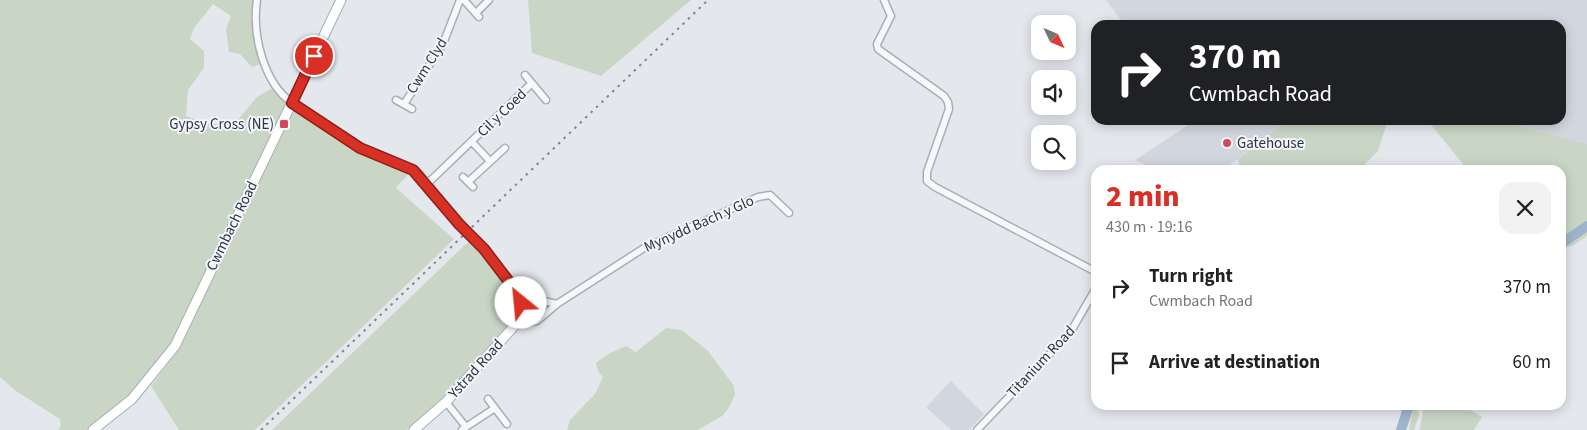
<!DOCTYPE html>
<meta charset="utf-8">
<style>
:root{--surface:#fff;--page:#f2f2f2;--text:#222;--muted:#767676;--accent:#d93025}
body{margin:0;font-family:"Source Sans 3",sans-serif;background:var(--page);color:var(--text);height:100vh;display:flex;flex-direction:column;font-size:19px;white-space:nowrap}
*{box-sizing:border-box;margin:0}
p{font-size:16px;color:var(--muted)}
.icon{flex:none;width:28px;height:28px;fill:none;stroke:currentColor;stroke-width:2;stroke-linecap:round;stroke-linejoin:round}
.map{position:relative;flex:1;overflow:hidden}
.sheet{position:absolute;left:1091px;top:165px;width:475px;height:245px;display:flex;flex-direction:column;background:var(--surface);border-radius:15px;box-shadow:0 2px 12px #0003}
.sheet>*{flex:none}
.guide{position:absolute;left:1091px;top:20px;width:475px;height:105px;border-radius:15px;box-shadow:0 2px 12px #0003;background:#202124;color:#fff;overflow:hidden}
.needle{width:32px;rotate:134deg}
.buttons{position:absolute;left:1031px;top:15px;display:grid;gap:10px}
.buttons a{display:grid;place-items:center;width:45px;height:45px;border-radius:10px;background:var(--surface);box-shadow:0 2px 12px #0003;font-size:25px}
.pin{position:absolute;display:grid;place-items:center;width:42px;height:42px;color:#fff;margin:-21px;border:2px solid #fff;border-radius:50%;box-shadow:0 1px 5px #0007}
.me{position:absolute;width:55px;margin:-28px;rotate:332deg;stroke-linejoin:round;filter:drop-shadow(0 0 4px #0008)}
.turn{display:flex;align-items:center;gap:18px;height:105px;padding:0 15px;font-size:22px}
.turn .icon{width:65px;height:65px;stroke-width:2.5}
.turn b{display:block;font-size:35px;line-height:42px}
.round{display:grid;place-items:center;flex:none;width:52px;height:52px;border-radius:15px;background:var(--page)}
.summary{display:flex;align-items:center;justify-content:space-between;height:85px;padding:0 15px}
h1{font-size:30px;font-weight:800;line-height:38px;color:var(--accent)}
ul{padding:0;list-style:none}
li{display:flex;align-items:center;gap:15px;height:75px;padding:0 15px}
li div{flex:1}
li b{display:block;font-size:19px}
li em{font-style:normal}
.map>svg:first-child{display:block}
</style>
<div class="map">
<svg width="1587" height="430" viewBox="0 0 1587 430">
<rect width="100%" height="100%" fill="#e4e7ec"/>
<!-- built -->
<path fill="#d2d6de" d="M1106,0H1587V144L1494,120H1561V25H1125Z
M1196,120H1288L1223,170H1157L1135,160Z
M951,381L984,414L969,430H951L926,407Z"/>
<!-- green -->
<path fill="#c9d6c5" d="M0,0H255L253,13L263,63L252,67L240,54L229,52L226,29L231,16L213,4L194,28L190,39L204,51V68L188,90L186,116L202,122L226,125L236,122L257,97L274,87L288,103L172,345L131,396L89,430H58L61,426L60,419L16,391L0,377Z
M528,0H691L601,76L532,53Z
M297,110L411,171L396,188L454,239L255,430H179L151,386L178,351L292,113Z
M1288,120H1388L1378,151L1359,170H1241L1238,159Z
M1427,120H1494L1587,144V236L1572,246L1561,248V170H1468Z
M472,241C484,253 513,288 516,304C520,329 428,411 407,430H272L467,243Z
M666,328L682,330L708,351L734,386L735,395L728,409L722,416L698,430H567L570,420L595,394L603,377L598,371L596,363L608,354L626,346L636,352Z
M1413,405H1418L1419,415L1414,430H1409Z
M1422,405H1463L1482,417L1474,430H1419L1423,415Z"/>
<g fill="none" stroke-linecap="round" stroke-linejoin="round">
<!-- river -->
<path stroke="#9fb4cc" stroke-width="10" d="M1561,244L1587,226
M1401,430L1409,405"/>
<!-- street casing -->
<g stroke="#a9aeb7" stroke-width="9">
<path id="street" d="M257,0C252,34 263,82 292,103
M464,0L479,17
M884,0L891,16L877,44L878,49L944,96L948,102L949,109L927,172V181L935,187L1096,272
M477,12L489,0
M525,75L546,100
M396,100L412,109
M404,104L443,44L460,0
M472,142L489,160
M463,177L473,187
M468,182L505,148
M427,184L531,84
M517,291L539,300L557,304
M516,324L537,321L557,304L644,248L758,197L770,195L789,213
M488,399L507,424
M446,402L466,427L462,430
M466,427L495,408
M977,430L1070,333L1096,288"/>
</g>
<!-- secondary casing -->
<g stroke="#a9aeb7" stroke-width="11">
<path id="secondary" d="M292,103L361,148L413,170L419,175L459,224L484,249L517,291L521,310L516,324L446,402L414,430
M93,430L132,399L175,346L341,0"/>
</g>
<!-- street -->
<use href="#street" stroke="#f7f8fa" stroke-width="6"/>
<!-- secondary -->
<use href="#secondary" stroke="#fff" stroke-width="9"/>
<!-- rail -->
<path stroke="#7d8696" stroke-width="2" stroke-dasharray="2.5 5" stroke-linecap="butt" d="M261,430L708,0"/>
</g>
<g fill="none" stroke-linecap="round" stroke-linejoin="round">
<!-- route casing -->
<g stroke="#8d1f18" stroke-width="12">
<path id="route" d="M314,56L292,103L360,148L413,170L459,224L484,249L516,291L521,303"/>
</g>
<!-- route -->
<use href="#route" stroke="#d93025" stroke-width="9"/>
</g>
<!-- markers -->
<g fill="#d1495b" stroke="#f4f6f9" stroke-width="2">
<rect x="279" y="119" width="10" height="10" rx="2.5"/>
<circle cx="1227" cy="143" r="5"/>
</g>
<g text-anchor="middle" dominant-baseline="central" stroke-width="4" stroke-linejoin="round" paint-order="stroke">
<!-- street labels -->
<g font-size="15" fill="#2b3445" stroke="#f4f6f9">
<text transform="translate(427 66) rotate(-58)">Cwm Clyd</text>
<text transform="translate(502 113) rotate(-44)">Cil y Coed</text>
<text transform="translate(699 224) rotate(-24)">Mynydd Bach y Glo</text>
<text transform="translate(232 226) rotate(-64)">Cwmbach Road</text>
<text transform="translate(1041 362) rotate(-47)">Titanium Road</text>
<text transform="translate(476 369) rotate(-48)">Ystrad Road</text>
</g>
<!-- poi labels -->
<g font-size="15" fill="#2b3445" stroke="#f4f6f9" text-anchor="end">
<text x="274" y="124">Gypsy Cross (NE)</text>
<text x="1237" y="143" text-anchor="start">Gatehouse</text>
</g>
</g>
</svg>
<div class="buttons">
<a><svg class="needle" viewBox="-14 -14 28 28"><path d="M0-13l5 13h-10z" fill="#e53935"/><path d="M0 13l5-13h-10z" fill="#767676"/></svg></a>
<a><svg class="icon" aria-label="sound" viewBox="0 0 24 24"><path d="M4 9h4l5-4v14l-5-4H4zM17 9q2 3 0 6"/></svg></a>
<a><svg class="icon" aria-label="search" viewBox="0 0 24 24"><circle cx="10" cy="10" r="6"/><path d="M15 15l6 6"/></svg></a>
</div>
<div class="pin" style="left:314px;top:56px;background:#d93025"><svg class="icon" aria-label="arrive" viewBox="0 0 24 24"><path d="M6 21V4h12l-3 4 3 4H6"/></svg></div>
<svg class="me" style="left:521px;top:303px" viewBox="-20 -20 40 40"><circle r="19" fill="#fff"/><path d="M0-13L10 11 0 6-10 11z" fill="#d93025"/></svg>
<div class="guide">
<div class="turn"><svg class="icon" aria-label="right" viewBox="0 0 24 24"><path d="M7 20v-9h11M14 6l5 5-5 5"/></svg><div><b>370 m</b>Cwmbach Road</div></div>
</div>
<section class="sheet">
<div class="summary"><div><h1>2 min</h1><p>430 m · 19:16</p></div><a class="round"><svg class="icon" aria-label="close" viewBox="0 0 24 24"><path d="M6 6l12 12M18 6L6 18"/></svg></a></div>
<ul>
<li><svg class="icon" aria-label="right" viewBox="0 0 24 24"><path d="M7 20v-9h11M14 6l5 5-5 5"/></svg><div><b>Turn right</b><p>Cwmbach Road</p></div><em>370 m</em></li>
<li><svg class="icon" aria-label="arrive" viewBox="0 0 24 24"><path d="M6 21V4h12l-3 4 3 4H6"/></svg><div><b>Arrive at destination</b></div><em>60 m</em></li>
</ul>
</section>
</div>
